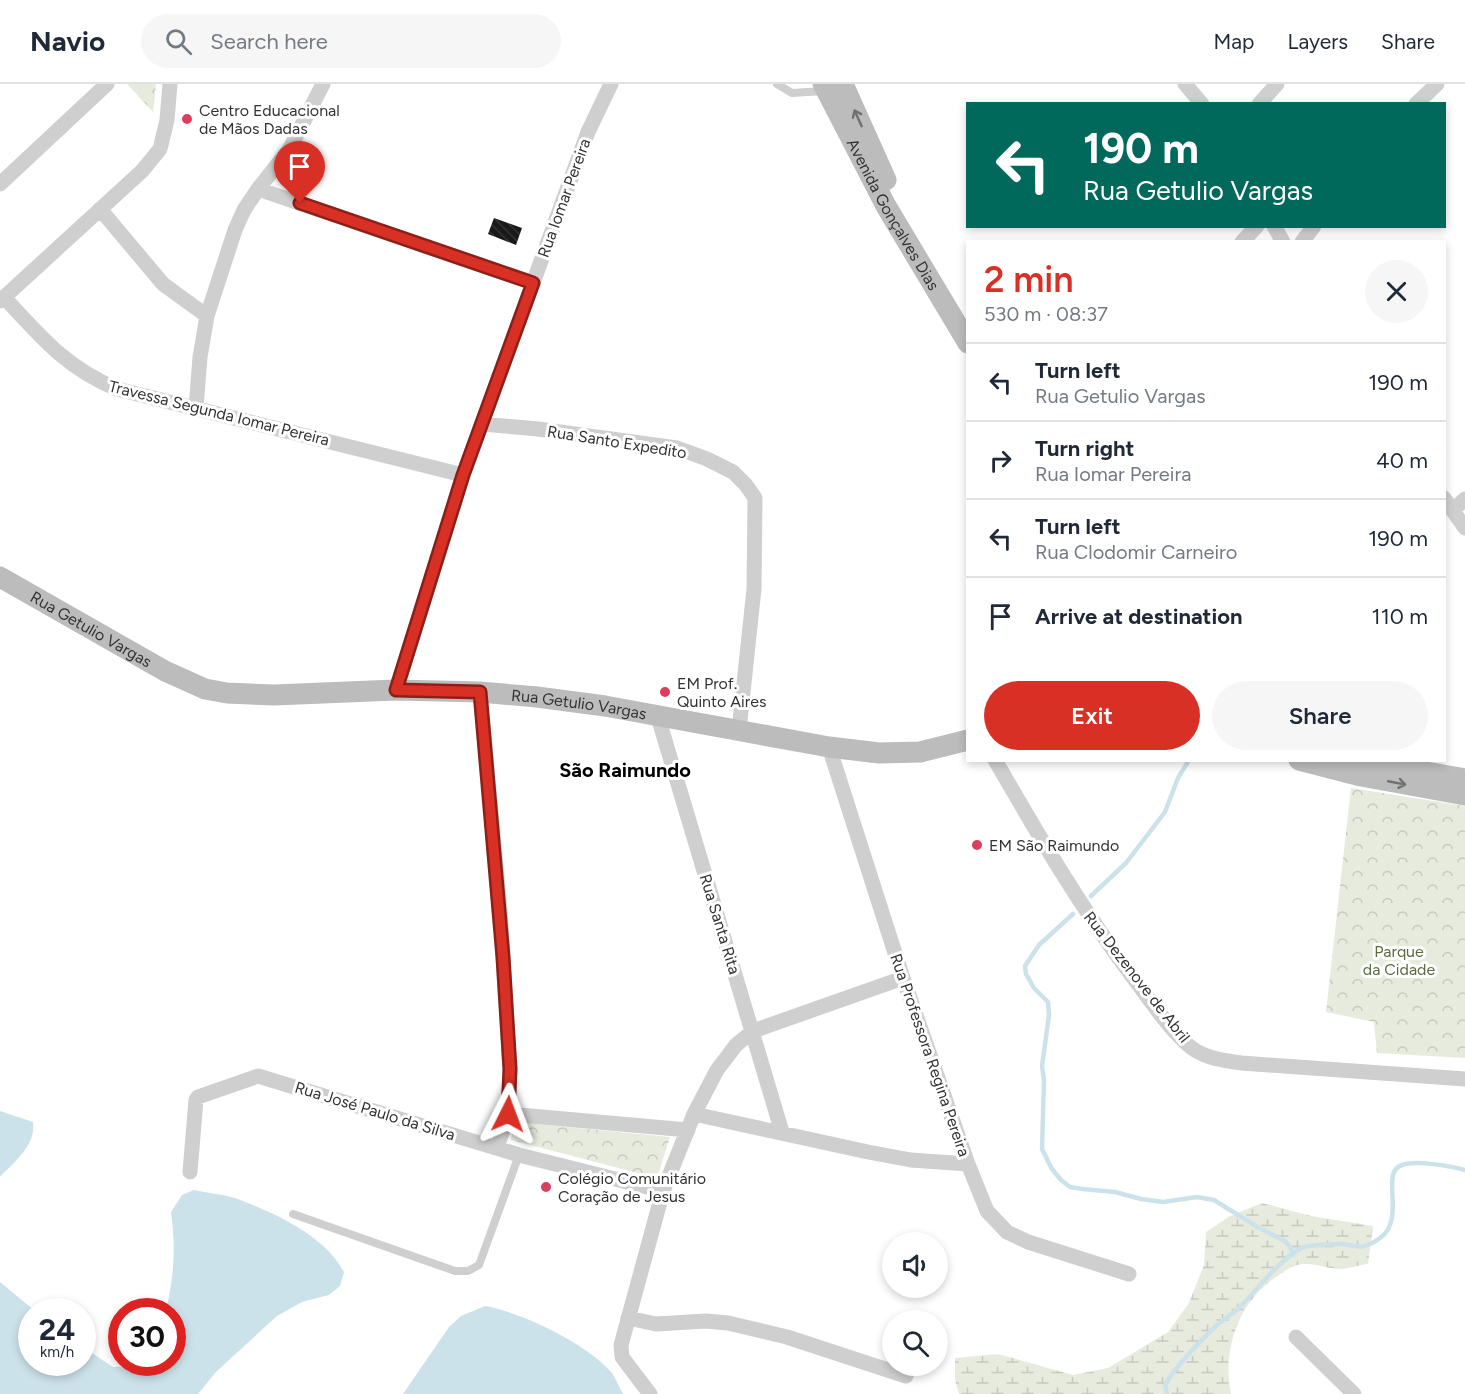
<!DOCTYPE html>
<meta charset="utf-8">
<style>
:root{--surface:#fff;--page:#f6f6f7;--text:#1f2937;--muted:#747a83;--line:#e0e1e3;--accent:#d93025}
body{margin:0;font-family:Figtree,sans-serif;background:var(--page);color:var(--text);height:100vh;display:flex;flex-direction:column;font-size:22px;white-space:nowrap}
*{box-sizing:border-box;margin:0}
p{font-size:20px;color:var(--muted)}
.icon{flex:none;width:33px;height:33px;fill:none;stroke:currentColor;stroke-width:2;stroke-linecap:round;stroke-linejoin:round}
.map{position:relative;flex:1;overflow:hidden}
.drawer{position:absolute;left:966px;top:156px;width:480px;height:522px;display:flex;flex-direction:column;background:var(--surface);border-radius:0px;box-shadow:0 3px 9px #0003}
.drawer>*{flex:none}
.hud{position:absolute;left:966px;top:18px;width:480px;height:126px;border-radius:0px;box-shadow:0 3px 9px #0003;background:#00695c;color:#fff;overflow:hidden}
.controls{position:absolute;left:882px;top:1148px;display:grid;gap:12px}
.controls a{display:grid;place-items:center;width:66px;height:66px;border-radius:50%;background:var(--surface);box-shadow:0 3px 9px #0003;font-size:30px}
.speed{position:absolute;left:18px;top:1214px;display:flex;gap:12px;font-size:30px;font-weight:700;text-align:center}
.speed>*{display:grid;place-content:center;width:78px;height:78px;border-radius:50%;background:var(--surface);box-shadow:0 3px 9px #0003;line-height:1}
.speed small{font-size:15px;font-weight:400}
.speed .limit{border:9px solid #d22;background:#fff;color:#111}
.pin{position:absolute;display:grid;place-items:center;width:51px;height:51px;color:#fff;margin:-62px -26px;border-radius:50% 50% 50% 0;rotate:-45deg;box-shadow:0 0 6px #0007}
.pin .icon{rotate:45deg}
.me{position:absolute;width:66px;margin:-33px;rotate:3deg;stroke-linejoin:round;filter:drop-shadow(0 0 4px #0008)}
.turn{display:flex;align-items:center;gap:21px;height:126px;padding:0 18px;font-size:27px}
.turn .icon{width:78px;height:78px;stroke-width:2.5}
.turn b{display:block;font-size:42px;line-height:51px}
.round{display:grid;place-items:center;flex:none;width:63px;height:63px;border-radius:32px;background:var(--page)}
.headline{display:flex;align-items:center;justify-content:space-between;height:102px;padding:0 18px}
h1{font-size:36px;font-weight:600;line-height:45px;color:var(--accent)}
.button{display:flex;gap:12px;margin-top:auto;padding:12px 18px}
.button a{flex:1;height:69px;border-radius:36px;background:var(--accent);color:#fff;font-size:24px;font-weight:600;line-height:69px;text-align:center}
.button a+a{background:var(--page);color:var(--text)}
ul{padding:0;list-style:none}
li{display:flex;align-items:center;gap:18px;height:78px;padding:0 18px;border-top:2px solid var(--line)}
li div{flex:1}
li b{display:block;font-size:22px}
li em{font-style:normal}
header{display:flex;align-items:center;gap:36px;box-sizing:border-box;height:84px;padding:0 30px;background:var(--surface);border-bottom:2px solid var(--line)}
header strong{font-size:28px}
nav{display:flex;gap:33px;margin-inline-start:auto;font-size:21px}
.search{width:420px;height:54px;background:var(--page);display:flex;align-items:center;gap:15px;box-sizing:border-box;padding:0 21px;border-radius:33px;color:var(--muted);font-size:22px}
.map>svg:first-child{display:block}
</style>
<header>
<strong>Navio</strong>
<div class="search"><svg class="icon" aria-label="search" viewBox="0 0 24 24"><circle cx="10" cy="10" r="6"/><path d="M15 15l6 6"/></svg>Search here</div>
<nav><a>Map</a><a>Layers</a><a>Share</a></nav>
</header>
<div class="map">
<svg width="1465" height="1310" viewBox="0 0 1465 1310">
<defs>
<pattern id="wetland-marsh" width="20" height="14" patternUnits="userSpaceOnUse" patternTransform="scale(1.5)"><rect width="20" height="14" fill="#e6ebde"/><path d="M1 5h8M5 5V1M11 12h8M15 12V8" fill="none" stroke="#c6cabf"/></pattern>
<pattern id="park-crowns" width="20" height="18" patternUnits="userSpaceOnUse" patternTransform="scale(1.5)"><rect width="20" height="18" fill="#e6ebde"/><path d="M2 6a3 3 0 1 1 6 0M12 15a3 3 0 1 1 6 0" fill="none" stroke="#c6cabf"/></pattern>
<pattern id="building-back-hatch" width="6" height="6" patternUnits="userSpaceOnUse" patternTransform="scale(1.5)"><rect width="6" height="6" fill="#191919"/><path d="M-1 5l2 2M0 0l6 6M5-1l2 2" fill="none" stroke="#323232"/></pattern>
</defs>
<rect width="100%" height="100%" fill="#fff"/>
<!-- wetland -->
<path fill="url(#wetland-marsh)" d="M1262,1119L1311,1132L1373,1142L1368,1180C1359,1181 1350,1184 1341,1185C1329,1185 1316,1179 1304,1180C1294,1180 1284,1187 1276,1193C1238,1219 1222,1266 1231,1310H959L955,1296V1274L998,1270L1073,1291L1108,1284L1168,1248L1189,1219L1204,1181L1206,1148L1230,1132Z"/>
<!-- park -->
<path fill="url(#park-crowns)" d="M127,0H156L153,28Z
M1351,704L1465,722V974L1377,969L1374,938L1326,928Z
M515,1038L670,1053L657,1094L511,1056Z"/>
<!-- water -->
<path fill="#cce2ea" d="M0,1027L33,1038C36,1062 15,1077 0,1093Z
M194,1106C207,1109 222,1110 235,1114C273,1128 325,1151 344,1188L340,1202L329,1211L302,1218L277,1232L216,1288L198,1310H0V1198L35,1227H32V1278H82L83,1263L113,1283L130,1282L134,1278H172V1227H166C174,1190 176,1166 171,1128L182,1111Z
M485,1222C521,1228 588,1260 612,1289C616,1295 619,1303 623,1310H403L449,1243L461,1232Z"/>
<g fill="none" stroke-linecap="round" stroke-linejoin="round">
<!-- stream -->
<path stroke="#cce2ea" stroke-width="4.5" d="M1091,812L1126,779L1165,728L1178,694L1189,676
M1073,830L1039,861L1025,882L1026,890L1034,904L1048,918L1049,931L1042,982L1044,996L1042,1065L1052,1085L1061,1096L1070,1103L1083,1105L1115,1108L1141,1115L1163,1118L1197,1113L1214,1116L1259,1144L1285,1157L1291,1164L1293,1171
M1167,1310L1165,1301C1175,1283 1201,1256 1216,1242C1225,1234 1236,1228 1244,1219C1257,1205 1286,1169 1304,1163C1315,1161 1330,1160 1341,1160C1348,1160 1357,1164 1364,1162C1368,1161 1376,1157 1380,1154C1407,1135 1379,1088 1402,1081C1415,1076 1451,1082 1465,1086"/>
</g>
<!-- building -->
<path fill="url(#building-back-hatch)" d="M494,134L522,144L516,161L488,150Z"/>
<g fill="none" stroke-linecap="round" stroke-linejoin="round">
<!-- lane -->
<path stroke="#cfcfcf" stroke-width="8" d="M777,0L792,9L824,7
M293,1130L455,1187H468L479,1181L519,1071"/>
<!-- street -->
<path stroke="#cfcfcf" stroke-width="15" d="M1185,0L1202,20
M1259,20L1277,0
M1416,20L1437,0
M0,100L107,0
M258,105L533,199
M100,125L163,200L207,232
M1274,142L1283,158
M1242,158L1257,142
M1302,158L1314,142
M4,213C40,252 66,284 117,305L463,391
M0,217L142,87L160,65L167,36L170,0
M196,325L200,273L207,232L235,146L244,126L258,105L289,66L323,0
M482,340L538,345L677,364L707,375L733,388L746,401L755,414L754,505L739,646
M1444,414L1465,444
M1453,426L1465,415
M396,606L463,391L588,48L611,0
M480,608L500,826L510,985L508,1030L497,1064
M658,633L782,1048
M829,663L903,894L968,1080L987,1127L1007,1148L1028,1158L1129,1190
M995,676C1039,752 1082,826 1135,896C1151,917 1167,942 1187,960C1202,974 1221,976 1241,979L1465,995
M508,1030L688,1046
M694,1030L868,1068L911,1076L968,1080
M190,1088L196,1016L198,1013L258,992L519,1071L663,1107
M628,1234L656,1240L706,1237L728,1239L787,1253L906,1292
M1296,1253L1354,1310
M650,1310L622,1273L621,1261L663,1107L694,1030L717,986L727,973L736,961L753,947L903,894"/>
<!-- secondary -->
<g stroke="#bcbcbc" stroke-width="21">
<path id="s1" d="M823,0L886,122L968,259"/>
<path d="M843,0L886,96"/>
<path id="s2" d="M0,493L165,587L205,605L227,609L274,611L396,606L480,608L537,613L605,622L829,663L879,669L920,668L968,656"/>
<path d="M1299,676L1361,692L1465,711"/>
<path d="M1357,676L1465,695"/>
</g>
</g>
<!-- one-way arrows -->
<defs><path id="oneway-shaft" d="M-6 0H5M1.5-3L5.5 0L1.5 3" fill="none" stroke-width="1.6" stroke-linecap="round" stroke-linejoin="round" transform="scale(1.5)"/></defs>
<g stroke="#707070">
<use href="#oneway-shaft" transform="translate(858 34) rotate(-114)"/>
<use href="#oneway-shaft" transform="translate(1397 699) rotate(11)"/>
</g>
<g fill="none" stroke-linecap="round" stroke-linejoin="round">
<!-- route casing -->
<g stroke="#8d1f18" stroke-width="15">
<path id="route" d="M300,119L533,199L463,391L396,606L480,608L503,873L510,985L508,1030"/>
</g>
<!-- route -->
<use href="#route" stroke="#d93025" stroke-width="10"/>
</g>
<!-- markers -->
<g fill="#de3e5e" stroke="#fff" stroke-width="2">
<circle cx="187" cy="35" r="6"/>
<circle cx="665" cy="608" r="6"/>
<circle cx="977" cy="761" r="6"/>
<circle cx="546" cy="1103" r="6"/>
</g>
<g text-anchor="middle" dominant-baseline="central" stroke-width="6" stroke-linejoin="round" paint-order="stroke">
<!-- poi labels -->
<g font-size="16" fill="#323232" stroke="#fff" text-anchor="start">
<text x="199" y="26">Centro Educacional<tspan x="199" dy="18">de Mãos Dadas</tspan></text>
<text x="677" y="599">EM Prof.<tspan x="677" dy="18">Quinto Aires</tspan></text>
<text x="989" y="761">EM São Raimundo</text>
<text x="558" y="1094">Colégio Comunitário<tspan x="558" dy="18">Coração de Jesus</tspan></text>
</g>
<!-- street labels -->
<g font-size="16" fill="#323232" stroke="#fff">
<text transform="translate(564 114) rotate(-70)">Rua Iomar Pereira</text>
<text stroke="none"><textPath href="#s1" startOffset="148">Avenida Gonçalves Dias</textPath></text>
<text transform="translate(219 329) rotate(14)">Travessa Segunda Iomar Pereira</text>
<text transform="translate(617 358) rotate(9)">Rua Santo Expedito</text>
<text stroke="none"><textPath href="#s2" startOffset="105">Rua Getulio Vargas</textPath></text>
<text stroke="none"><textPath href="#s2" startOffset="609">Rua Getulio Vargas</textPath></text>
<text transform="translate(720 840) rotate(73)">Rua Santa Rita</text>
<text transform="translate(1137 893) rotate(52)">Rua Dezenove de Abril</text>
<text transform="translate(930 971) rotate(71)">Rua Professora Regina Pereira</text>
<text transform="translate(375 1027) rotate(17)">Rua José Paulo da Silva</text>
</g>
<!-- park labels -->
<g font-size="16" fill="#5a6c40" stroke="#fff">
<text x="1399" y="867">Parque<tspan x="1399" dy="18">da Cidade</tspan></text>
</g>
<!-- quarter labels -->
<g font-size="20" font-weight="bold" fill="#000" stroke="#fff">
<text x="625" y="686">São Raimundo</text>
</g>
</g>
</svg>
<div class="controls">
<a><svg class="icon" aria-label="sound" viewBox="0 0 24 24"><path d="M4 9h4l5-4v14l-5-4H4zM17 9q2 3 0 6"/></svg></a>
<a><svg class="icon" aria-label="search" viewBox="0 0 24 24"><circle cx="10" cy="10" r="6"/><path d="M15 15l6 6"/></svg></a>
</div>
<div class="speed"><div>24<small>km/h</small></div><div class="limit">30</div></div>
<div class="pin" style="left:300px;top:119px;background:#d93025"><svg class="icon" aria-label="arrive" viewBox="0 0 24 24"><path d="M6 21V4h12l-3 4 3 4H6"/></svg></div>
<svg class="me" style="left:508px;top:1030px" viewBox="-20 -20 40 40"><path d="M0-17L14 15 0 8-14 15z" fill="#d93025" stroke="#fff" stroke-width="4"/></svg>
<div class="hud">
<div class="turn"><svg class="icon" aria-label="left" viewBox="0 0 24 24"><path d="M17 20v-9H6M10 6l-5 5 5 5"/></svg><div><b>190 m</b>Rua Getulio Vargas</div></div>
</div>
<section class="drawer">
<div class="headline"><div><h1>2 min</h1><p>530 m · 08:37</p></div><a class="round"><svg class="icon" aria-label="close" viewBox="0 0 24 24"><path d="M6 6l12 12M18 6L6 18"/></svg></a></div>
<ul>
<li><svg class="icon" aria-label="left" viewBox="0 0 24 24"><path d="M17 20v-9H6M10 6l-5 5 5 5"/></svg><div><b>Turn left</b><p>Rua Getulio Vargas</p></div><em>190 m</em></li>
<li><svg class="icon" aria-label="right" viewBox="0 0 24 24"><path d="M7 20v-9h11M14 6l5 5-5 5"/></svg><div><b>Turn right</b><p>Rua Iomar Pereira</p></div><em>40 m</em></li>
<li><svg class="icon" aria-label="left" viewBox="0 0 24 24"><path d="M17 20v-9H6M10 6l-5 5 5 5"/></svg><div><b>Turn left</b><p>Rua Clodomir Carneiro</p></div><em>190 m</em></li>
<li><svg class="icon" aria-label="arrive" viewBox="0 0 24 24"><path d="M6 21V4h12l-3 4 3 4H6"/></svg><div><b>Arrive at destination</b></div><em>110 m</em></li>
</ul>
<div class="button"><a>Exit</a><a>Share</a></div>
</section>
</div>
